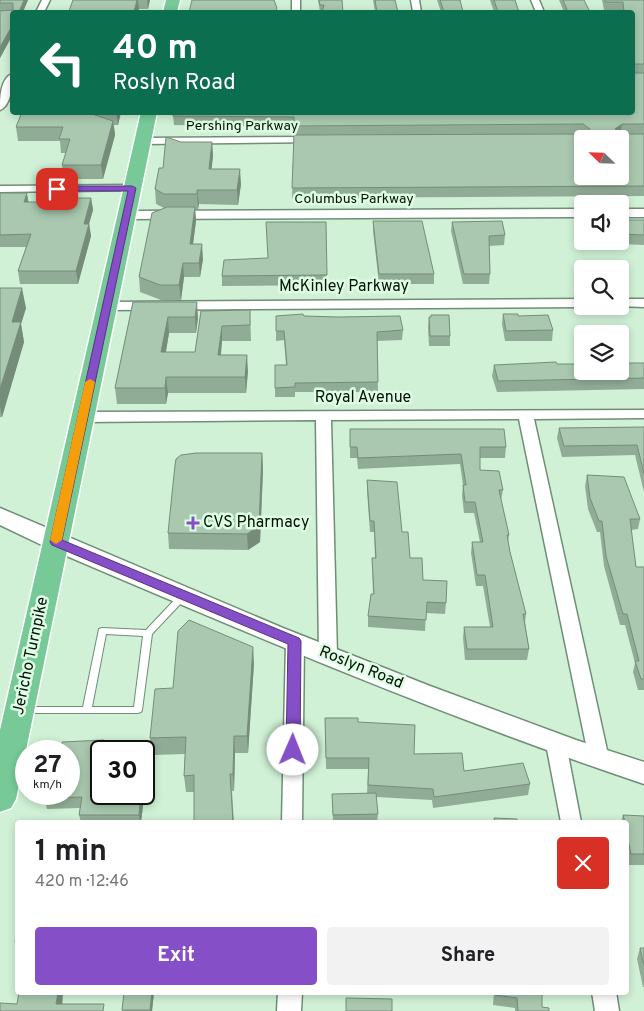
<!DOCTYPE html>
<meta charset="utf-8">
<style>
:root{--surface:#fff;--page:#f2f2f2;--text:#202124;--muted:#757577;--accent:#844fc7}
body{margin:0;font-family:Overpass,sans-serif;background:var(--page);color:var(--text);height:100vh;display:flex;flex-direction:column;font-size:19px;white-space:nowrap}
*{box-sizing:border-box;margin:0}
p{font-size:16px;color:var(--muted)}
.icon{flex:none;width:28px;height:28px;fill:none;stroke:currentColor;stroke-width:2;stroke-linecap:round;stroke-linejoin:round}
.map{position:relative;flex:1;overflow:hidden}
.side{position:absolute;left:15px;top:820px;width:614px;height:175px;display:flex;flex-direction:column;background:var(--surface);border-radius:5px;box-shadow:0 2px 8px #0003}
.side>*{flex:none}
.top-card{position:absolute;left:10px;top:10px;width:625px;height:105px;border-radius:5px;box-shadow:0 2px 8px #0003;background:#0b6e4f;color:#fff;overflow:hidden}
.needle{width:32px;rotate:293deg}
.fabs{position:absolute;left:574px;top:130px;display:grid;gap:10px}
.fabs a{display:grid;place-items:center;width:55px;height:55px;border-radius:5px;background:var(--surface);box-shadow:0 2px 8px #0003;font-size:25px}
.speed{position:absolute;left:15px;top:740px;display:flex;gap:10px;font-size:25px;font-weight:700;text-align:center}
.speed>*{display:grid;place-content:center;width:65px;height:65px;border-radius:50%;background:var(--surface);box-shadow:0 2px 8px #0003;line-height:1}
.speed small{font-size:12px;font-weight:400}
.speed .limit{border:2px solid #111;border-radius:8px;background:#fff;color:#111}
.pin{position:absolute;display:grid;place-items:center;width:42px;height:42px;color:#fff;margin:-21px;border-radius:10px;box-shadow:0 2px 8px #0006}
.me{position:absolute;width:55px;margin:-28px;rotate:1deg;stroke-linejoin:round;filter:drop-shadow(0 0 4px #0008)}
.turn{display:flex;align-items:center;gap:18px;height:105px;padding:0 20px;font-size:22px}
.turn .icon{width:65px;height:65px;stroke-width:2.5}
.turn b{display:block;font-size:35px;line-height:42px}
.round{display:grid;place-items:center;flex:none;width:52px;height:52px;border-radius:5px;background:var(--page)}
.head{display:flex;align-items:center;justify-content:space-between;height:85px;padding:0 20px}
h1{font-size:30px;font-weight:700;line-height:38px}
.action{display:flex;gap:10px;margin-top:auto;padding:10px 20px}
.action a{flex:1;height:58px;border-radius:5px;background:var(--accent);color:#fff;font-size:20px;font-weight:700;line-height:58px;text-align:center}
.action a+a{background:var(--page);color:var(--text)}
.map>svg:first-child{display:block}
</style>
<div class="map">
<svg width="644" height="1011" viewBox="0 0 644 1011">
<rect width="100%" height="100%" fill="#d0f1d6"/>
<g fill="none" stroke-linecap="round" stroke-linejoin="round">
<!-- lane casing -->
<g stroke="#708e76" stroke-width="2">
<path id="lane" d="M183,593L186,594L187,596L186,598L152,634L142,710L141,712L138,713H24L21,712L20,710L21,708L24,707H83L99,629L102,628L146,630L180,594ZM106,634L143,636L134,707H92Z"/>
</g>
<!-- street casing -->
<g stroke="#708e76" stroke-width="3">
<path id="street" d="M42,0H50L44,12H36Z
M292,0H300V12H292Z
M411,0H419L421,12H413Z
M531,0H539L544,12H536Z
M12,74C13,84 11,106 0,110C0,99 0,79 12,74Z
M315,137L319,138L320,140L319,142L142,144L137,141L142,138Z
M132,185L138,188L136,190L0,192V186Z
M582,209V217L126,219L120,215L126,211Z
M620,209H644V217H620Z
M582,299V306H585L582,307L107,310L100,306L107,302Z
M620,299H644V307L617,306H620Z
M644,410V418L534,419L609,759L606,765L599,767L592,765L589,759L519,419L331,420L337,655L335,660L328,662L321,660L319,655L316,420L83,422L78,420L76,417L78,414L83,412Z
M295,634L301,636L304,641L302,822H282L286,641L289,636Z
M556,736L563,738L566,744L581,822H561L546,744L549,738Z
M278,992H302L301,1011H277Z
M592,992H616L619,1011H595Z"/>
</g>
<!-- secondary casing -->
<g stroke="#708e76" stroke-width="3">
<path id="secondary" d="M0,508L283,628L430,686L576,740L644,762V784C441,716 245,632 48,548L0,525Z"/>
</g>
<!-- primary casing -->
<g stroke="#fff" stroke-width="3">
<path id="primary" d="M166,0H180L177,12H163Z
M141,112H157L16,799L11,808L0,812V730Z"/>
</g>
<!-- lane -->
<use href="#lane" fill="#fff" fill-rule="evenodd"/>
<!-- street -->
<use href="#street" fill="#fff" fill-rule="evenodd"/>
<!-- secondary -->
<use href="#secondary" fill="#fff" fill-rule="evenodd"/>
<!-- primary -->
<use href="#primary" fill="#77ca98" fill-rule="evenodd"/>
</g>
<!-- wall -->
<path fill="#91ac96" d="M0,0H28L12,36L0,58V11H9H0Z
M73,0H150L148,9H139L138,12H62L69,11Z
M318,0H342L343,12H320Z
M373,0H395L398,12H375Z
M437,0H460L463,12H441Z
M490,0H515L519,12H494Z
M559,0H584L590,12H564Z
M602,0H644V196L292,198L294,127L174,125L173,116L632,112V12H622V11L604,10Z
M22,112H121L118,125H114L115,135L103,179H64L62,165L66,153H61L60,141H18L16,127Z
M181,142H212L213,156L211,169L241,184L238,205L199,204L198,209H195L196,221L193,244L203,259L200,277H184L181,300H161L140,292L139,277L164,208L156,204L155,189L163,168Z
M0,193L28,202H59L91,198L93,210L89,224L91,236L78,284H20L18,271L26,247H0Z
M620,220H644V245L596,243V241H620Z
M373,221L434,274V284H379L373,231Z
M326,222L327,285L222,286V276L268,258Z
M452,222L505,235L504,245L489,246L490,274L489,284H463L451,231Z
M0,288L26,308L21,324L24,342L2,417H0Z
M133,302L198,318L196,333H169L166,352H195L201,311L250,310L251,341H222L221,355L248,371L246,393H168L166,404H117L115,388Z
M503,314L518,316L553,330L552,341H505L502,324Z
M304,316L403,330L402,340L377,341L378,392H295V397H275V388L286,365L284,340L276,341V331Z
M429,317L450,336V346H429L428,327Z
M644,363V389L497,392L492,376L494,365Z
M644,427V492L635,455L562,457L557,438L559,428Z
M350,429L506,447L505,458H480V470L503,490L501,500L509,535L508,542L510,552L526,614L525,622L529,649L527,660H465L463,638L464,627H490L483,586H476L471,553L472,542H480L474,513H464L462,496L463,485L460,464L358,469L357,458H350Z
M262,453L263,469L260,542L248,550L169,549L168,533Z
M587,475L640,519L638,529L631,530L636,567H644V690H638L633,672L635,663L625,625H620L604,566L600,532H597L588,509L585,486Z
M367,480L402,532L410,558L423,580L446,603L445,614L426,613L425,631L368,627V616L373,594L372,558H375L374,532H370L367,491Z
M254,663L248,753H235L234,791H232L234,822H194V792H186L184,776L185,754L152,755L150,738L173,688Z
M325,718L358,722L414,754L464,771L530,784L528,795L433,808L432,800L376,797L378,814L377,822H333L332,794H367L368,769H326Z
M104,740L106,751H101V794L146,781L141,822H81L79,815L80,808L47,809L44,798Z
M623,815L644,816V865H628L626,858V822H621Z
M18,928V951L15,942Z
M640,948H644V987H643L637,959Z
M154,992L152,1011H122V1010Z
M494,992H542V1007L549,1011H515V1008L493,1005Z"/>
<!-- shaded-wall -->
<path fill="#768c7a" d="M24,0H28L23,12H19Z
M137,0H138L139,9L138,12H134Z
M147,0H150L148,9Z
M12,26V36L0,58V47Z
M116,112H121L118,125Z
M113,121L115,135L103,179L101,165Z
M622,124L620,134L615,129Z
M212,142L213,156L210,184L209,169Z
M240,169L241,184L238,205L237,190Z
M197,190L199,204L198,209L197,194Z
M27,193L29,205L24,202Z
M91,198L93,210L89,224L91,236L78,284L76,271L84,224Z
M195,207L196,221L191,259L190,244Z
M202,244L203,259L200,277L199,263Z
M183,263L184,277L181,300L179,285Z
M22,288L26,308L21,324L24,342L2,417L0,407V389L12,322Z
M197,302L198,318L196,333L195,317Z
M168,317L169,333L163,368L161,352Z
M222,326V341L219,371L218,355Z
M247,355L248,371L246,393L245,377Z
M166,377L168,393L166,404L165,388Z
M262,453L263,469L260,542L248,550L247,534Z
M253,647L254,663L248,753L247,736Z
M234,736L235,753L234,791L233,774Z
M104,740L106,751H103Z
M144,770L146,781L141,822H140L139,815L141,794H144Z
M58,992H63L62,1011L56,1004Z
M152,992H154L152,1011H150Z"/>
<!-- building -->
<path fill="#a9c8af" stroke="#768c7a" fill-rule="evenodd" d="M0,0H24L19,12H12V26L0,47V11L13,10V3H0Z
M73,0H137L134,12H62L63,11H69Z
M192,0H274L277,8L275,12H189Z
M319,0H342L343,12H322L324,5H320Z
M375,0H395L398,12H377Z
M440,0H460L463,12H444Z
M494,0H515L519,12H498Z
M563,0H584L590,12H568Z
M605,0H644V64H632V12H624L623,2H605Z
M632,73H644V124H622L615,129L622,134H644V186L292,188L294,135L583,134L590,129L583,124L294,126V117L173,116V112H632ZM582,139H620V176H582Z
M22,112H86L113,121L101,165H62L70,139H59L63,127H16Z
M166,137L181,142H212L209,169H240L237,190H197V194H164L155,189L159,168H163Z
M0,193H27L24,202H59L60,198H91L84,224H89L76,271H18L31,234L0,235Z
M167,207H195L190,244H202L199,263H183L179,285H160L139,277L152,213Z
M620,220H644V235L620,234Z
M373,221H422L434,274H379Z
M502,221L505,235L489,236L490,274H464L452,222Z
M266,222H326L327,275L222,276L224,260L268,258Z
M0,288H22L12,322H21L0,389Z
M133,302H197L195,317H168L161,352H195L201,311L250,310V325L222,326L218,355H247L245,377H166L165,388H115Z
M303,314L304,316L338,317L400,316L403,330L377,332L378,382L295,383V387L275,388V365H287L284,331H276V316Z
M503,314H518V316L548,315L553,330L506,331Z
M431,315H449L450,336H430L429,317H431Z
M556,362L557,364H582V371H620V363H644V378L498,381L494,365Z
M644,427V473L637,445L564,446L559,428Z
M350,429H504L506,447H480V470L499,471L503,490H499L509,535H507L510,552L526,614H523L529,649H467L464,627H493L485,575H477L472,542H483L475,502H465L463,485H466L461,454L358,458L357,447H350Z
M196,453H262L259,526L247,534L168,533L175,465L176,459L181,455Z
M587,475L624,477L640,519H630L636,567H644V679H641L635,661H639L627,614H623L606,556L602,521H599L590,498Z
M367,480L397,482L402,532H408L410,558H422L423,580L447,581L446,603L427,602L426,620L368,616L371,594H374L372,558H376L374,521H370Z
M189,620L253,647L247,736H234L233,774H230L233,822H194V775L184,776L186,737L150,738L155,689L173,688L178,631Z
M325,718H358V722L415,725L414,754L462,753L464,771L523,763L530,784L434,797L433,789L368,785L369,758H326Z
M104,740L103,751H101V794H141L139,815H79L82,797L44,798L45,794H69V751H61L62,742Z
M376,793L378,814L333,815L332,794Z
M623,815L644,816V854H631L626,831V822H625Z
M494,818L517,819L518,822H495Z
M18,928V942H15Z
M640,948H644V965Z
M19,992H58L56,1004H104L103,1011H0V1003L17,1004Z
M124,992H152L150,1010H122Z
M495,992H542V1007L549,1008V1011H518L517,998L495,995Z
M346,998L392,999V1011H346Z"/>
<!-- route -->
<path fill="#844fc7" stroke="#563381" d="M132,186L136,188L62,540L299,638L301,641L300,750L298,754L293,755L288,754L286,750L288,644L52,545L50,542L128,191H57L53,189L57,186Z"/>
<!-- slow -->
<path fill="#f59e0b" d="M90,379L95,382L62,540L56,544L50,540L85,382Z"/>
<!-- markers -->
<path fill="#844fc7" stroke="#ddfee3" stroke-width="2" d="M190.5 515.5h5v5h5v5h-5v5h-5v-5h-5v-5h5z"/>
<g text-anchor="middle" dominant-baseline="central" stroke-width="5" stroke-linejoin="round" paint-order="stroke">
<!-- far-street labels -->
<g font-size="14" fill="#051008" stroke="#ddfee3">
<text x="242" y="126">Pershing Parkway</text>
<text x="354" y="199">Columbus Parkway</text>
</g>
<!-- street labels -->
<g font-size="16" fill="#051008" stroke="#ddfee3">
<text x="344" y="287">McKinley Parkway</text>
<text x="363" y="398">Royal Avenue</text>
<text transform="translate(31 656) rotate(-78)">Jericho Turnpike</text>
<text transform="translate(361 668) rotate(22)">Roslyn Road</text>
</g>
<!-- poi labels -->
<g font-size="16" fill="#051008" stroke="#ddfee3" text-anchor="start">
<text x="203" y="523">CVS Pharmacy</text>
</g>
</g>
</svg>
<div class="fabs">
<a><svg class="needle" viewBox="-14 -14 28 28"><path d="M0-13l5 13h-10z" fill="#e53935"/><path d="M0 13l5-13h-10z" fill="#757577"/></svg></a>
<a><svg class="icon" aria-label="sound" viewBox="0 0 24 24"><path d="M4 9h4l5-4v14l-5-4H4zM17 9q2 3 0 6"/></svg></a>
<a><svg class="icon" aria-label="search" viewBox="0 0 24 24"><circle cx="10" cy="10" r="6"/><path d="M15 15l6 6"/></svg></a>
<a><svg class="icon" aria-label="layers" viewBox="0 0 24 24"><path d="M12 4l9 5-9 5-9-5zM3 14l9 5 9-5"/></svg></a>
</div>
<div class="speed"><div>27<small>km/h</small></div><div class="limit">30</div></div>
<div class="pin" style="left:57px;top:189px;background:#d93025"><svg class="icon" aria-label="arrive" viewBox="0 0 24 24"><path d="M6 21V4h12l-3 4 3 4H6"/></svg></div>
<svg class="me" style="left:293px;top:750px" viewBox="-20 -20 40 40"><circle r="19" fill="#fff"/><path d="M0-13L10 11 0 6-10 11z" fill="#844fc7"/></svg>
<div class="top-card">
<div class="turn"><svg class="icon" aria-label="left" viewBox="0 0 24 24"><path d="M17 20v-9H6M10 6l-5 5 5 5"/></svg><div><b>40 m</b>Roslyn Road</div></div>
</div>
<section class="side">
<div class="head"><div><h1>1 min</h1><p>420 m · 12:46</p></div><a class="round" style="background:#d93025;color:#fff"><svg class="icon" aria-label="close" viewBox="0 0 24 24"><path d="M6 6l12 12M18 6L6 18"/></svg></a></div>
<div class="action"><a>Exit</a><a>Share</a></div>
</section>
</div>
